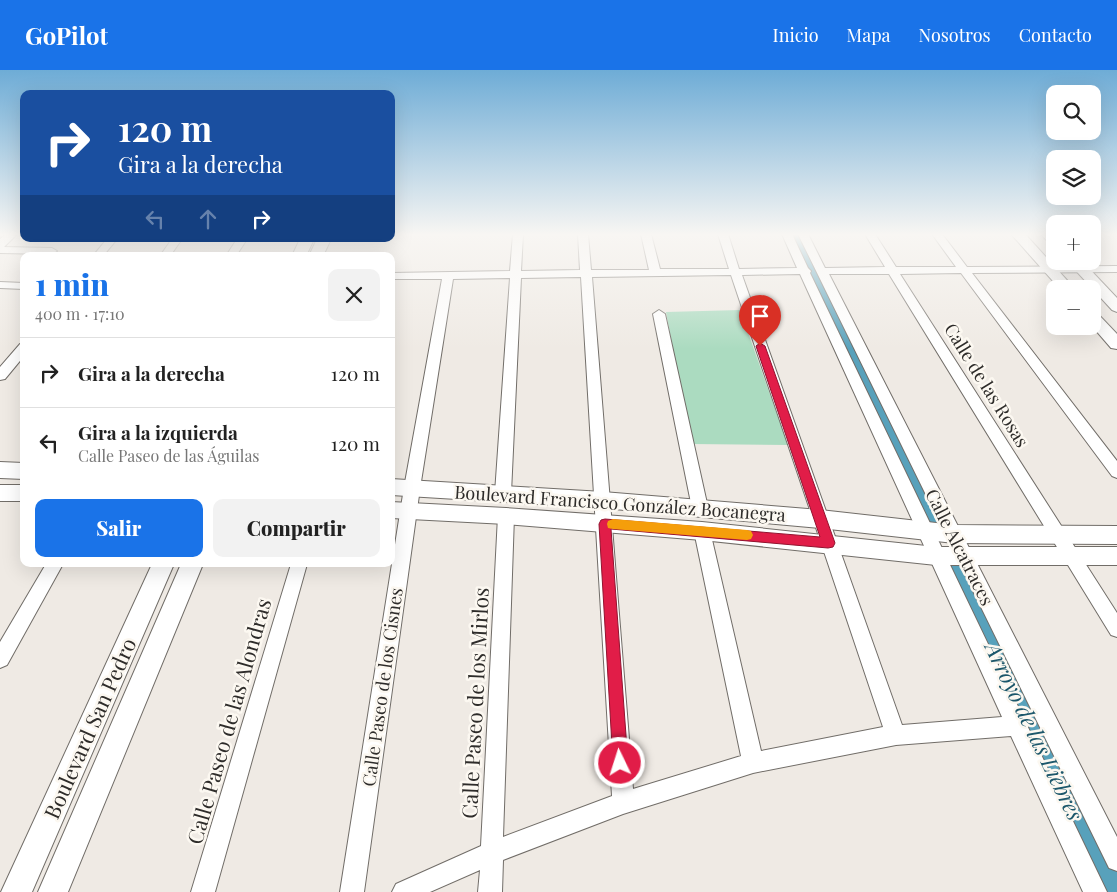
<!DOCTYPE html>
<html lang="es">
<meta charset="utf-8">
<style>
:root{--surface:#fff;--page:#f2f2f2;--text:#222;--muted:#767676;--line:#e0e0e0;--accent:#1a73e8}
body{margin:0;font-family:"Playfair Display",serif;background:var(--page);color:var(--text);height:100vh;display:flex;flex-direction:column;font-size:19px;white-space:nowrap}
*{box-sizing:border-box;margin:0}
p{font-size:16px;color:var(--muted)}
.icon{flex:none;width:28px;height:28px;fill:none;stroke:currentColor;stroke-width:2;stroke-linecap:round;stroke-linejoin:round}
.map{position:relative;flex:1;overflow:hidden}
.side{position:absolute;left:20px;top:182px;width:375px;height:315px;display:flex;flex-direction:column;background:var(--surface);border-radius:10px;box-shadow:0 5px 20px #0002}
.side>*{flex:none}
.guide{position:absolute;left:20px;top:20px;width:375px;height:152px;border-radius:10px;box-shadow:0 5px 20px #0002;background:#1a4fa0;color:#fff;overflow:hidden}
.controls{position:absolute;left:1046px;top:15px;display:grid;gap:10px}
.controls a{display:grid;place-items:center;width:55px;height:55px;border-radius:10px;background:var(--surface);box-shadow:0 5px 20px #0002;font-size:25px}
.pin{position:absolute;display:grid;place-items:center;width:42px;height:42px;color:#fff;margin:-51px -21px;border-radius:50% 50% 50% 0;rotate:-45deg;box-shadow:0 0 5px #0007}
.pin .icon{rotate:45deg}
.me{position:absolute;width:55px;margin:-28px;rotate:356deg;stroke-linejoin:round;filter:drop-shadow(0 0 4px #0008)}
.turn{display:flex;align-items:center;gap:18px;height:105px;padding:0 15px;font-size:22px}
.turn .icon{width:65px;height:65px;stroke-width:2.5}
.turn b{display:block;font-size:35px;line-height:42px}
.lanes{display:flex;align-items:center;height:48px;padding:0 15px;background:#0003;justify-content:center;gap:25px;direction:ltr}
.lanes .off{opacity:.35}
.round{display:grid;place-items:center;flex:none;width:52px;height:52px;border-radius:10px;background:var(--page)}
.head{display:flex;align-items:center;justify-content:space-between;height:85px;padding:0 15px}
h1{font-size:30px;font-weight:800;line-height:38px;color:var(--accent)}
.cta{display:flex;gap:10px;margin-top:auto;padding:10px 15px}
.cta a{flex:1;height:58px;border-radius:10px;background:var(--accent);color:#fff;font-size:20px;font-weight:800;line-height:58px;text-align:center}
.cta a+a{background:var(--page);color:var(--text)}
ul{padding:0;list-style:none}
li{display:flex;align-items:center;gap:15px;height:70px;padding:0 15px;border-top:1px solid var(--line)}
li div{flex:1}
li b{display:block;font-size:19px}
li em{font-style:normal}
header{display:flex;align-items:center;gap:30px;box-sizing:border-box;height:70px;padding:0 25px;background:var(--accent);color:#fff}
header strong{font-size:24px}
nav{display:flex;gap:28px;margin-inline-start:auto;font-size:18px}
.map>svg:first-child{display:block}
</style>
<header>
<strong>GoPilot</strong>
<nav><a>Inicio</a><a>Mapa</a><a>Nosotros</a><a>Contacto</a></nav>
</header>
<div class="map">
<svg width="1117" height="822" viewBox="0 0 1117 822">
<rect width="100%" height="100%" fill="#efeae4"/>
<!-- green -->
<path fill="#abdbc0" d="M740,240L788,375L690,374L666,242Z"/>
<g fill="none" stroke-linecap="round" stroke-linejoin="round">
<!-- river -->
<path fill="#58a1bb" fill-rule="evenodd" d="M791,164H805L945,450L942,456L934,459L926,456Z
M958,490L966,493L1117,797V822H1095L946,500L950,493Z"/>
<!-- street casing -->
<g stroke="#716d68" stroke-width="2">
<path id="street" d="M6,164H17L4,177L52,178L57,181L52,184L0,183V169Z
M513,164H523L521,201L580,200L578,164H588L591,200H649L641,164H651L660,199H729L718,164H728L739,199L797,198L782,164H792L808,198L811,201L810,203L1107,822H1083L1011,666L896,675L753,703L623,744L503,790L502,822H478L480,800L430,822H392L396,814L481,776L498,446L500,441L506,440L512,441L514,446L503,767L612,726L581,207L521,208L511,423L508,427L503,429L498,427L495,423L510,208L453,209L420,418L364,822H340L404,418L442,209H391V203L510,201ZM800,204L1002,647L902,655L742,205ZM731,205L883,657L761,681L710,461L708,456L702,454L696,456L694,461L741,686L633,719L592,207Z
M798,164H808L825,198L885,197L865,164H875L896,197H956L932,164H942L967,197L1117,196V202L972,203L1117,391V408L1112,406L961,203L900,204L1117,543V567L1111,565L889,204H829L1117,767V801L1109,798Z
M107,169H117L103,186H93Z
M172,169H182L170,186H160Z
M237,169H247L236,186H226Z
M0,212L24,213V219L0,218Z
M659,240L665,244L708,438L705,442L700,444L695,442L692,438L653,244Z
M24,273V286L5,309L0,310V297L20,274Z
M46,494H63L7,595L0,598V572Z
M291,494H307L215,822H191Z"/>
</g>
<!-- secondary casing -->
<g stroke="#716d68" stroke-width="2">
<path id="secondary" d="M1011,164H1025L1075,219H1060Z
M1041,164H1055V175L1050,174Z
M300,169H314L306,186H292Z
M317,169H331L323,186H309Z
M1067,191H1082L1117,228V242L1112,240Z
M1092,242L1098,244L1117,264V279L1111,278L1092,256Z
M0,392L24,393V409L0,408Z
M391,409L603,422L820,440L954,455L1117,456V474L954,473L820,458L603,438L391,425Z
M0,415H24V431H0Z
M391,432L506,438L702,452L936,477H1117V495H936L702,470L506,454L391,448Z
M152,494H174L32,822H1Z
M181,494H203L68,822H38Z"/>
</g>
<!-- street -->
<use href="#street" fill="#fff" fill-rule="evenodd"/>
<!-- secondary -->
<use href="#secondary" fill="#fff" fill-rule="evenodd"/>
</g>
<!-- sky -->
<linearGradient id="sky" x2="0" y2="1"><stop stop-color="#6eacd6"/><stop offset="0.59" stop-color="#f8f6f3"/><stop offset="1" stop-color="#f8f6f3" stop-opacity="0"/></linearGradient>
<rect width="1117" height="279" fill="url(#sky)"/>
<!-- route -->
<path fill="#e11d48" stroke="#92132f" d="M760,273L765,276L835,473L833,477L828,478L611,459L628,693L626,698L620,701L615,698L613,693L599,454L601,450L605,449L820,467L756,276Z"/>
<!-- slow -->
<path fill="#f59e0b" d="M613,449L747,460L751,461L753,465L751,469L747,470L613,459L608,458L607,454L608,451Z"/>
<g text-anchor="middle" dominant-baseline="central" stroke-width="5" stroke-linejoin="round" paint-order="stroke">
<!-- street labels -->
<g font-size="18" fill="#2e2c2a" stroke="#fcf8f1">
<text transform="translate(987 315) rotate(58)">Calle de las Rosas</text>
<text transform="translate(620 433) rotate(4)">Boulevard Francisco González Bocanegra</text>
<text transform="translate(960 477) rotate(63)">Calle Alcatraces</text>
<text transform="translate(382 617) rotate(-82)">Calle Paseo de los Cisnes</text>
</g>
<!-- near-street labels -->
<g font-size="21" fill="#2e2c2a" stroke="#fcf8f1">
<text transform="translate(474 633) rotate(-87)">Calle Paseo de los Mirlos</text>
<text transform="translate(228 651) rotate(-74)">Calle Paseo de las Alondras</text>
<text transform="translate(89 658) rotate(-66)">Boulevard San Pedro</text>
</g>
<!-- near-water labels -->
<g font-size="22" font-style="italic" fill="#1c576b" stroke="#fcf8f1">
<text transform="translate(1035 661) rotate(64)">Arroyo de las Liebres</text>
</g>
</g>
</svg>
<div class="controls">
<a><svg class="icon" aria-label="search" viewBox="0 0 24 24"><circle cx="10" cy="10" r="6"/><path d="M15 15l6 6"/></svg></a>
<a><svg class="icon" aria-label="layers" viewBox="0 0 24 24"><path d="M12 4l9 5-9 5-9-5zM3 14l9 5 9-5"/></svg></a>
<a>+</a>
<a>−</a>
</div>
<div class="pin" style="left:760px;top:276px;background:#d93025"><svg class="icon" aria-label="arrive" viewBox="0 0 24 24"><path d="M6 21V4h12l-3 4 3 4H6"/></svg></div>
<svg class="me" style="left:620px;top:693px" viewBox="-20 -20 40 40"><circle r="17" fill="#e11d48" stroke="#fff" stroke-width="3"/><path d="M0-11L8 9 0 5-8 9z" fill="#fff"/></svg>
<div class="guide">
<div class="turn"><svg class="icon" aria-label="right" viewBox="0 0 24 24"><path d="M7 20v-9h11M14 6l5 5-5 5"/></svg><div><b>120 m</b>Gira a la derecha</div></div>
<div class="lanes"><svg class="icon off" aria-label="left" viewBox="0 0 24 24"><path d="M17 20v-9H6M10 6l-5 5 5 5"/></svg><svg class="icon off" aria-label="ahead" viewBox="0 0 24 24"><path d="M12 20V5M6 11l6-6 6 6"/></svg><svg class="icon" aria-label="right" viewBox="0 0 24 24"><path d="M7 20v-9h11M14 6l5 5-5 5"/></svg></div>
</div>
<section class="side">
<div class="head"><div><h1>1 min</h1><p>400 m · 17:10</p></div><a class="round"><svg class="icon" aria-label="close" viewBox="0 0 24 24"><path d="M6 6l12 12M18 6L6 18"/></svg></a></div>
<ul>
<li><svg class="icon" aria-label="right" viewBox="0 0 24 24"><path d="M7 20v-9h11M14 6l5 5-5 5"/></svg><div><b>Gira a la derecha</b></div><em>120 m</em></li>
<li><svg class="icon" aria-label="left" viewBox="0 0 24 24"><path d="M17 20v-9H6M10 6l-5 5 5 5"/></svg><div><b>Gira a la izquierda</b><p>Calle Paseo de las Águilas</p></div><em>120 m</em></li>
</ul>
<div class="cta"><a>Salir</a><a>Compartir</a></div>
</section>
</div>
